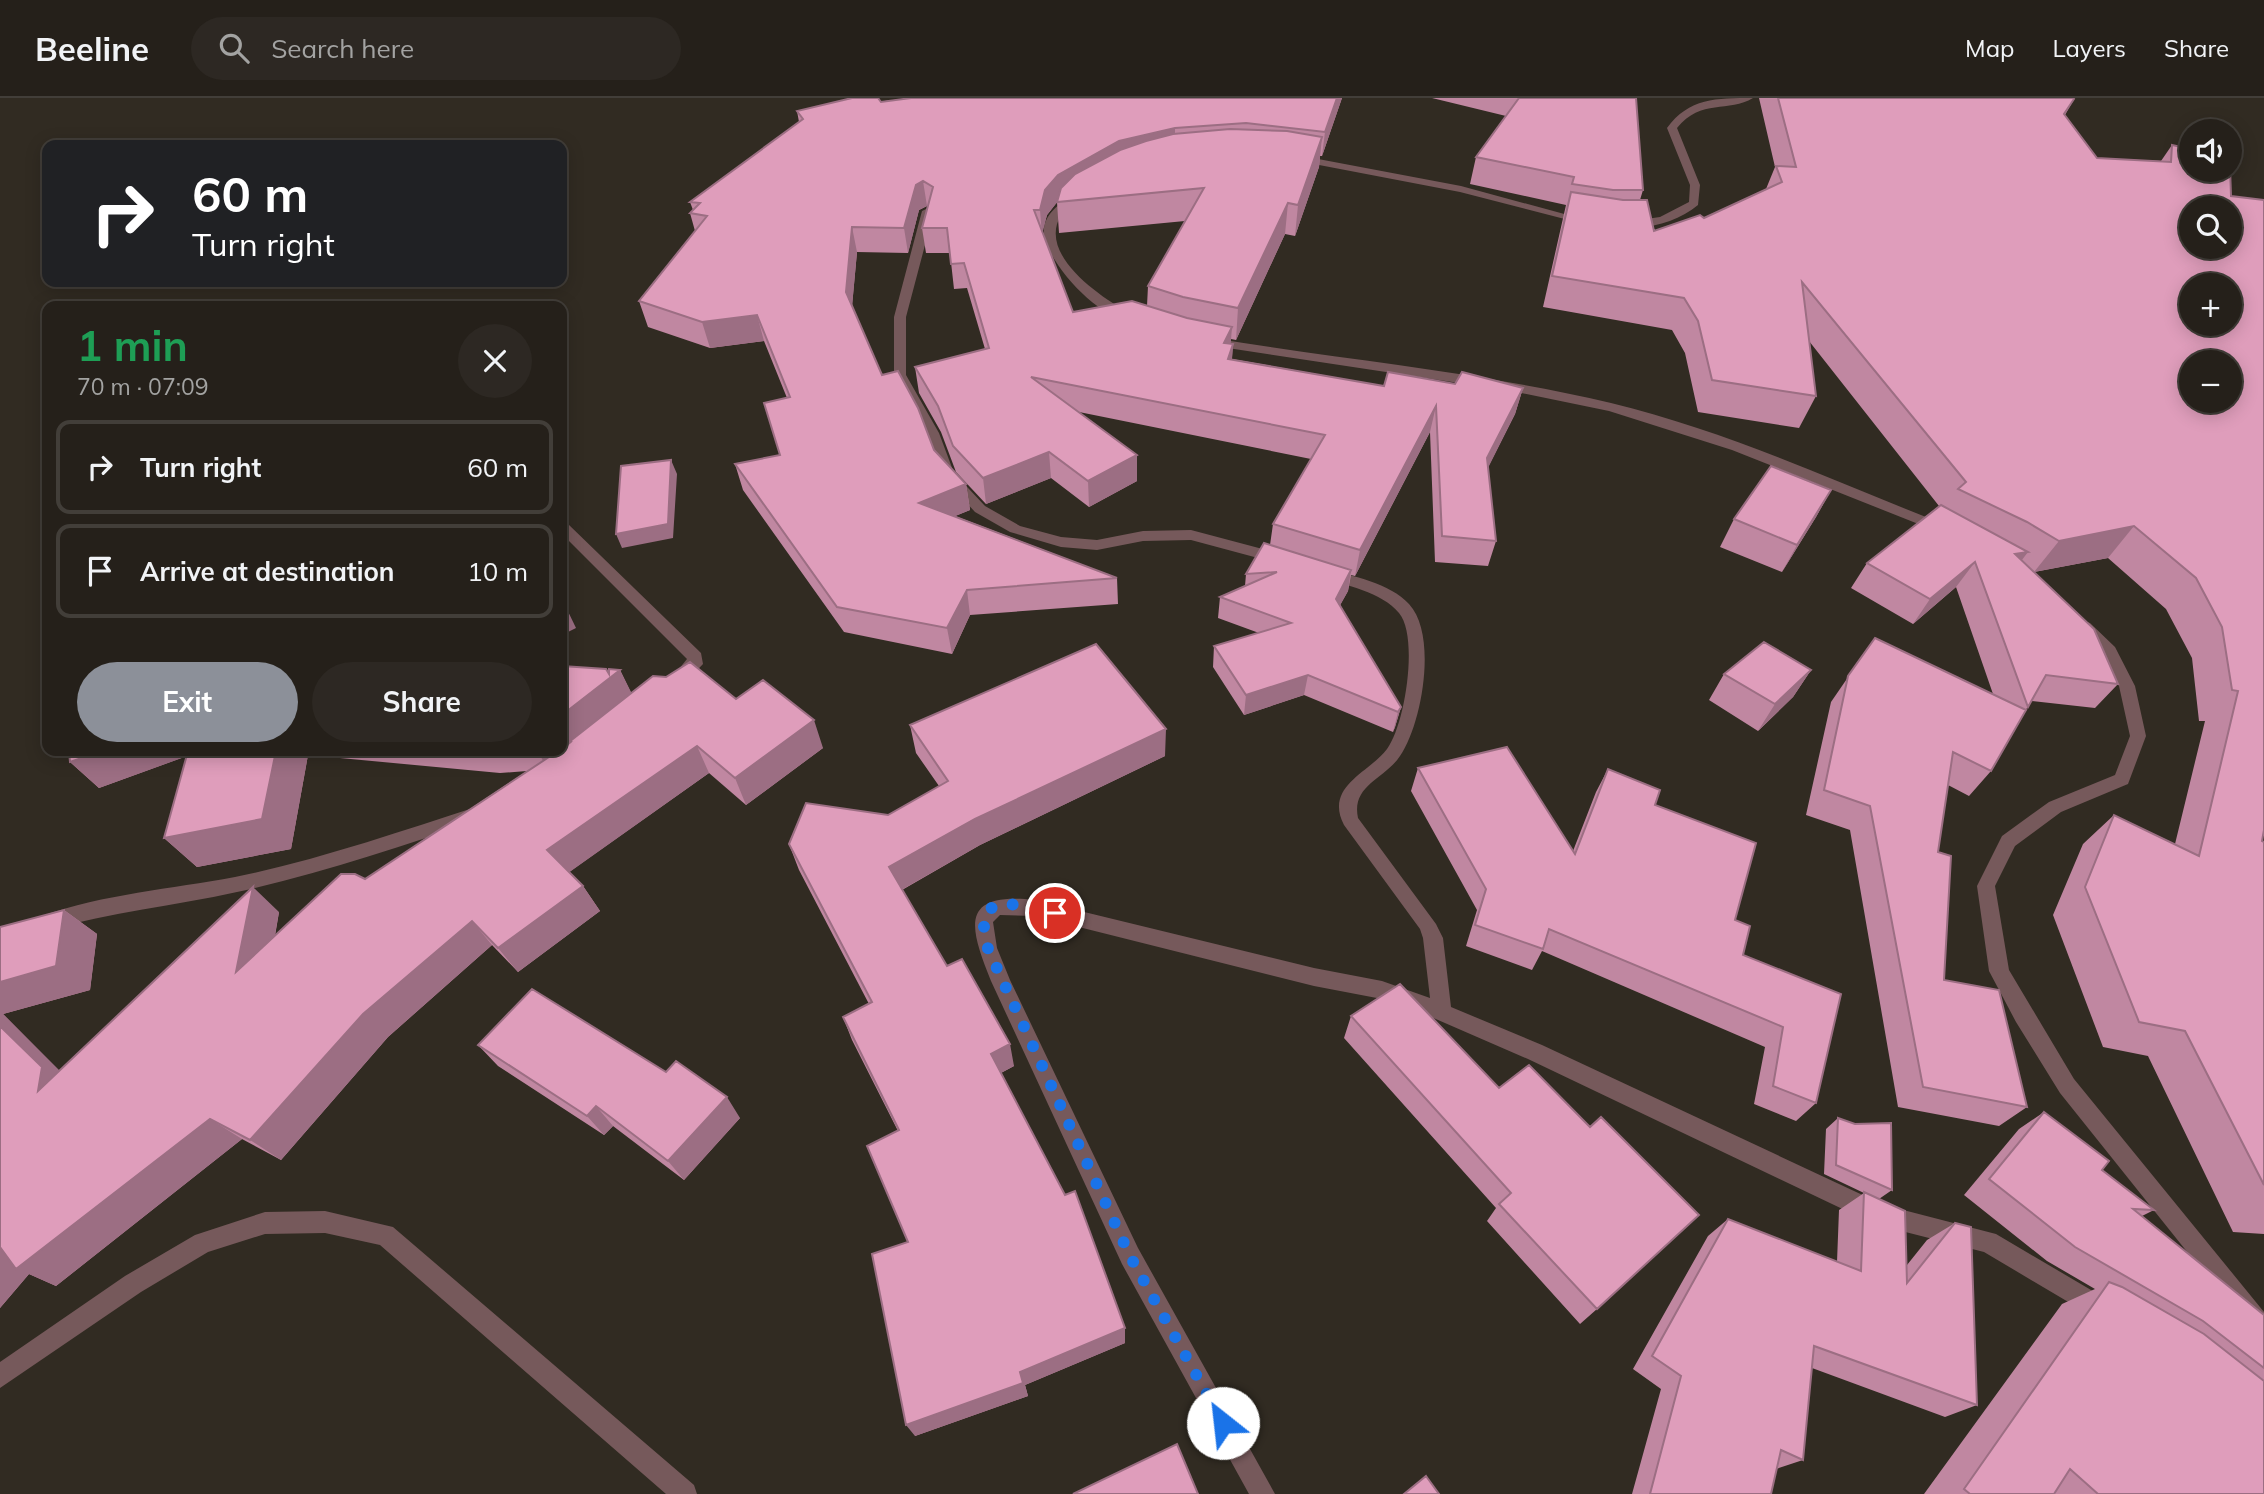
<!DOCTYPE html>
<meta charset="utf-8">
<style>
:root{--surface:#25201a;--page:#2d2823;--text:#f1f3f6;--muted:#a3a3a2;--line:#423e39;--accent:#8c9099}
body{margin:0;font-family:Mulish,sans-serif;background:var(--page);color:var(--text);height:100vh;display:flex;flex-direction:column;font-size:26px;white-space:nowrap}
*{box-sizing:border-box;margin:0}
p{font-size:23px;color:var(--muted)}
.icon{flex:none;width:38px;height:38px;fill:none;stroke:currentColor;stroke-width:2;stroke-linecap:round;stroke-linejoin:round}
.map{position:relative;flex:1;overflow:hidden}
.panel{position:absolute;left:42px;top:203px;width:525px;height:455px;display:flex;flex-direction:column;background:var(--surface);border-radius:14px;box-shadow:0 4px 18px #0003,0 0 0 2px var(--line)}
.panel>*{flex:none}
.guide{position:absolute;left:42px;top:42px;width:525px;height:147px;border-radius:14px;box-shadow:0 4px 18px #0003,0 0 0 2px var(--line);background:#202124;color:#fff;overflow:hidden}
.fabs{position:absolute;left:2179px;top:21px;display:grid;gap:14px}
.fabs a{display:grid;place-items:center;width:63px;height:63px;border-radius:50%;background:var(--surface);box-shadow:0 4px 18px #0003,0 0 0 2px var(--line);font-size:35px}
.pin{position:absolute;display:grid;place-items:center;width:60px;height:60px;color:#fff;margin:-30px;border:4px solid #fff;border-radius:50%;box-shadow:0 2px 7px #0007}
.me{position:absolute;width:77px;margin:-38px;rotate:331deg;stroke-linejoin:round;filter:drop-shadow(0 0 5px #0008)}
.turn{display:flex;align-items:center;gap:24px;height:147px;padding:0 35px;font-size:32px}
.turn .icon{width:91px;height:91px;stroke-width:2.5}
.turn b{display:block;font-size:49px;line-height:60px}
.round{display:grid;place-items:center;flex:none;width:74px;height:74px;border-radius:37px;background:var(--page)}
.overview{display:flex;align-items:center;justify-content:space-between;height:119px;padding:0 35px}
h1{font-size:42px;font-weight:700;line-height:52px;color:#1e9e55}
.cta{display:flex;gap:14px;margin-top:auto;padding:14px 35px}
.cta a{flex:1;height:80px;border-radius:42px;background:var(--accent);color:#fff;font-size:28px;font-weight:700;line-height:80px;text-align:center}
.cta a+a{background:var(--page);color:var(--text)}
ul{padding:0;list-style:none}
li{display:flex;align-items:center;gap:21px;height:94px;margin:0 14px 10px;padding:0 21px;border:4px solid var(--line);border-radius:14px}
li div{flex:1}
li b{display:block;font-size:26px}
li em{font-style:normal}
header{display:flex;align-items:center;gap:42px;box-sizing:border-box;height:98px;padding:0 35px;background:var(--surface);border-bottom:2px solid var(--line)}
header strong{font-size:33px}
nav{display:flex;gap:38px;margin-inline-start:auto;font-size:24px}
.search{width:490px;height:63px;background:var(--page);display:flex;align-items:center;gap:18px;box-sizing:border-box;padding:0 24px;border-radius:38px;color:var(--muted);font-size:26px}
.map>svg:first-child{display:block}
</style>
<header>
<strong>Beeline</strong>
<div class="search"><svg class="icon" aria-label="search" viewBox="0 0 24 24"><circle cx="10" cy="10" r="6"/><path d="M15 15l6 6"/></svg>Search here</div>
<nav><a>Map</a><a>Layers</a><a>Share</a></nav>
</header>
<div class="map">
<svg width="2264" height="1396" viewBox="0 0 2264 1396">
<rect width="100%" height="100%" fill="#312b22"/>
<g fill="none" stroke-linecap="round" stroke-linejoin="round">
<!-- minor -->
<path fill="#76595b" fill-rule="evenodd" d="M1753,0C1729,15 1701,0 1677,30L1700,87L1698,107C1679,123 1650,132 1625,128V124L1660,119L1689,104L1690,87L1667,30C1689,0 1716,0 1753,0Z
M1297,57L1461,88L1590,123L1584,126L1460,94L1293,62L1292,60Z
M1071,97L1081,99C1075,105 1065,110 1061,117C1037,157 1101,199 1129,215V221C1102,225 1040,159 1044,130C1046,115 1060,106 1071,97Z
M928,110L934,113L906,219V277L939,335L954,375L985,408L1020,428L1061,439L1097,442L1143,433L1191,432L1285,457L1287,461L1285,465L1280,466L1191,442L1143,443L1097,452L1061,449L1010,434L975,414L941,377L925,335L894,277V219L922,113Z
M1212,240C1345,262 1480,274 1611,305C1727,333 1836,384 1946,427L1948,430L1946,433H1936L1732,352L1609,313L1512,293L1208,247V241Z
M562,423L567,425L701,555L703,566L684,586H672L670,582L687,561L562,436Z
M1326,471C1352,478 1390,485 1409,506C1438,537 1422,626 1400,658C1385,681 1351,687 1358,720L1436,826L1443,840L1451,909L1542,947L1884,1107L1996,1136L2108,1202L2111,1210L2108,1218L2100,1221L2092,1218L1984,1154L1874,1126L1528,961L1415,912L1382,901L1314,888L1035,818L1000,817L993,824L997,850L1010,882L1138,1150L1275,1396H1249L1122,1166L991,883C969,828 959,794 1035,802L1314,870L1382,883L1430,900L1423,840L1420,831L1344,727C1324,688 1369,675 1387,651C1405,627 1419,539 1399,515C1382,494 1345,487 1321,480L1318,476L1321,472Z
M2084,523L2090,525L2115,549L2135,588L2146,638L2128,686L2061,714L2015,748L1995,788L2009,872L2074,981L2264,1214V1244L2256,1240L2060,995L2016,924L1989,873L1977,788L2002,738L2049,704L2115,677L2130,638L2119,588L2103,557L2076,529Z
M476,709L482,711L485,716L482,721C402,748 320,776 237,794C174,808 111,814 49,832L42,830L40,824L42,818C104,796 171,791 235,779C314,763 399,734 476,709Z
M325,1113L393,1129L694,1387L697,1396H666L380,1147L325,1135L265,1136L208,1154L141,1194L0,1290V1264L125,1178L195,1137L265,1114Z"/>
</g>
<!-- wall -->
<path fill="#c087a1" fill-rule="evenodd" d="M911,0H1342L1322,58H1320L1319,69L1295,138L1285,136L1236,242L1231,241L1230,245L1233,246L1232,261L1384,288L1455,286L1523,290L1515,316L1488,369L1496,443L1488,468L1435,464L1430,334L1355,478L1351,477L1348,493L1340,507L1401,609L1395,629L1393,634L1304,597L1244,617L1213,569L1214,548L1259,535L1218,520L1220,499L1245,488L1246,476L1270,447L1273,426L1311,361L1079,314L1137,383L1089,409L1051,380L986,406L956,374L941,334L919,295L915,269L985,251L967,190L954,191L950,155H926L922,130L928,108H927L919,112L908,155L857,154L852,208L882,277L934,352L966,386L970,412L955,418L1117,480L1118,506L970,517L952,556L844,534L743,392L735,366L780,357L764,305L787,300L764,243L710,250L648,229L639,203L695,133L690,115L693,112L690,104L799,24L797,13ZM1057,104L1059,135L1185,123L1148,188L1147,208L1073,214L1042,134L1047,117Z
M1432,0H1636L1643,92L1640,102L1654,133L1704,120L1766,91L1775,69L1759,0H2073L2074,1L2065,17L2097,60L2161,63L2172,47L2262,743L2264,744V1136L2233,1134L2148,958L2103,949L2053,817L2083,746L2114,717L2175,746L2205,623H2199L2192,560L2166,511L2108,460L2034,474L2118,586L2095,610L2031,603L1991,673L1969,698L1948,687L1938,754L1944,882L2027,1009L1999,1028L1898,1009L1850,732L1806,717L1831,604L1875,540L1993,596L1956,489L1913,526L1851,490L1867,465L1939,408L1809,243L1816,298L1799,330L1698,314L1685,255L1672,232L1543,209L1566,107L1470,86L1476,59L1506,18Z
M1831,392L1816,419L1782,474L1720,449L1734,421Z
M620,572L631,595L736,601L823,650L746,707L709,675L569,774L583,788L600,813L518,874L492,847L388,939L281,1062L242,1041L56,1188L29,1176L0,1210V829L64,812L97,836L90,892L3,916L59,973L279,814L275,838L365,781L527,673L500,675L308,657L291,751L197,769L164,740L187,658L99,690L70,664L69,653H562L609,576Z
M1811,572L1793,599L1758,633L1709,602L1724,576Z
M910,627L1165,658L980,747L902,792L947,868L1014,968L1001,975L1125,1230V1245L1025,1287L1028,1298L915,1338L908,1144L898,1033L852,942L843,919L869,906L799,772L789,746L888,717L939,688L916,655Z
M1418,670L1573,753L1596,694L1608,671L1655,707L1735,822L1743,857L1841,896L1816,1005L1796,1023L1754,1006L1765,949L1542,853L1532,872L1466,848L1477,812L1411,693Z
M1351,918L1499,990L1590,1029L1597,1211L1580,1226L1487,1123L1496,1110L1344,940Z
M478,947L740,1020L684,1082L613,1028L604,1037L498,968Z
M2044,1014L2102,1072L2154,1112L2142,1118L2264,1217V1396H1924L2062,1206L2095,1191L2047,1163L1964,1097L2019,1031Z
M1838,1020L1892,1092L1879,1101L1907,1167L1927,1142L1955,1125L1977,1307L1945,1319L1812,1270L1803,1362L1776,1371L1771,1396H1632L1661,1291L1633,1271L1708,1138L1728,1121L1837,1164L1839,1112L1864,1095L1824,1076L1826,1031Z"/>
<!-- shaded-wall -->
<path fill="#9c6e83" d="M1337,0H1342L1322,58L1325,34Z
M1175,30V54L1059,102L1047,117L1042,137L1040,112L1045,92L1058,77L1119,43Z
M1322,39L1319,69L1295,138L1298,107Z
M923,83L927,108L919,112L908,155L904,130L916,87Z
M1288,105L1285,136L1236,242L1238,210Z
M852,129L857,154L851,220L846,194Z
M757,217L764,243L710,250L702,224Z
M1232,229L1230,255L1224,245Z
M1233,246L1231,272L1228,261Z
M1523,290L1515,316L1480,386L1487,360Z
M1436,308L1430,334L1355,478L1360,452Z
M1049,354L1051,380L986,406L983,380Z
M1137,357V383L1089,409L1088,383Z
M671,362L677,376L673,440L622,450L616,436Z
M966,386L970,412L924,431L919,405Z
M1831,392L1816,419L1782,474L1797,447Z
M2134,428L2108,460L2034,474L2059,443Z
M2028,454L2009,479L2015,456Z
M1975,464L1956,489L1913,526L1930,501Z
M1351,472L1348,493L1332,522L1336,501Z
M967,492L970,517L952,556L947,530Z
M562,501L576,530L562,537Z
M620,572L636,604L569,644L574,652L549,672L537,653H562V617Z
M1811,572L1793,599L1758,633L1775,606Z
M1308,577L1304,597L1244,617L1246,597Z
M1401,609L1395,629L1393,634L1398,614Z
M814,622L823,650L746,707L735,680Z
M1166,631L1165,658L980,747L896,795L889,769L975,721Z
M697,648L709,675L564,778L547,752Z
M102,653H201L99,690L70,664Z
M276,653H304L308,657L291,751L197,769L164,740Z
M583,788L600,813L518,874L498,850Z
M253,789L279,814L264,898L236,874Z
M64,812L97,836L90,892L3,916L78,991L38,993L0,928V884Z
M472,823L492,847L388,939L281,1062L250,1042L363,916Z
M1010,946L1014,968L995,978L991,956Z
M727,999L740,1020L684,1082L668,1063Z
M596,1008L613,1028L604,1037L587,1018Z
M210,1021L242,1041L56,1188L29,1176L0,1210V1148Z
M1125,1230V1245L1025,1287L1028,1298L915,1338L906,1327L1020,1274Z"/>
<!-- building -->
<path fill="#df9dbb" stroke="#9c6e83" stroke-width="2" fill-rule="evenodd" d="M852,0H878L881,4L911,0H1337L1325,34L1246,25L1175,30L1119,43L1058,77L1045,92L1040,112H1034L1073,214L1132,203L1187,220L1232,229L1224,245L1233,246L1228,261L1384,288L1388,274L1455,286L1462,274L1523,290L1487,360L1496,443L1442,438L1436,308L1360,452L1273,426L1325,337L1031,279L1137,357L1088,383L1049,354L983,380L953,348L938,308L915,269L989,250L964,165L951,166L947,130H922L933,89L923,83L916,87L904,130L852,129L846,194L882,277L898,273L918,310L934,352L966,386L919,405L1117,480L967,492L947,530L837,509L735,366L780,357L764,305L790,299L757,217L702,224L639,203L707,118L690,115L700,105L690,104L803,21L797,13Z
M1519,0H1636L1643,92H1613L1572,86L1574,79L1476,59Z
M1778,0H2073L2074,1L2064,16L2097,60L2171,64L2172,47L2191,51V72H2230V68L2231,98L2264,102V732L2262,743L2264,744V1087L2185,933L2139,924L2085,789L2114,717L2199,758L2238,593L2232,592L2222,529L2196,480L2134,428L2059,443L2027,424L1958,391L1966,384L1802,184L1816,298L1712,282L1698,223L1684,200L1552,178L1571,94L1623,102H1647L1654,133L1700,117L1704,120L1782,84L1776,68L1796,69ZM2191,110H2230V149H2191ZM2191,187H2230V226H2191ZM2191,264H2230V303H2191Z
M1230,31L1287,33L1322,39L1298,107L1288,105L1238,210L1183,199L1148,188L1204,90L1057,104L1061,90L1075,76L1120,52L1146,43L1173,36Z
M671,362L668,426L616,436L621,368Z
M1771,368L1831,392L1797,447L1734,421Z
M1941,407L2028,454L2015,456L2094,531L2118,586L2046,577L2028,609L1975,464L1930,501L1867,465Z
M1264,445L1351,472L1336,501L1401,609L1398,614L1308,577L1246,597L1214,548L1291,525L1220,499L1277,474L1246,476Z
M1875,540L2026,612L1991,673L1953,654L1938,754L1951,758L1944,882L1999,892L2027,1009L1923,989L1870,708L1824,692L1848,578Z
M1764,544L1811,572L1775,606L1724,576Z
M1096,546L1166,631L975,721L889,769L947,868L962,861L1010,946L991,956L1065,1097L1075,1093L1125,1230L1020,1274L1023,1285L906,1327L872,1156L908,1144L867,1048L899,1032L843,919L872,904L789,746L806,705L888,717L948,683L910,627Z
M690,564L736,601L763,582L814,622L735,680L697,648L547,752L583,788L498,850L472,823L363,916L250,1042L210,1021L16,1171L0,1149V928L42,969L38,993L253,789L236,874L341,776H355L365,781L558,653H562V651L572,643L569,644L653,578L666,579Z
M562,568L606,571L609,576V571L620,572L562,617Z
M1507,649L1575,756L1608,671L1660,692L1655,707L1756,745L1735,822L1750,828L1743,857L1841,896L1816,1005L1773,988L1783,929L1549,831L1543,851L1475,827L1486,791L1418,670Z
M69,653H102L70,664Z
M188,653H276L262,721L164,740Z
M64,812L56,868L0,884V829Z
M1400,886L1499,990L1529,967L1590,1029L1601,1019L1699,1117L1597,1211L1499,1106L1511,1095L1351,918Z
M532,891L666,974L676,963L727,999L668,1063L596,1008L587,1018L478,947Z
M2044,1014L2109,1063L2102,1072L2154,1112L2133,1111L2264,1217V1270L2203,1223L2075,1149L1989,1081Z
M1838,1020L1855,1026L1891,1025L1892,1092L1836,1067Z
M1864,1094L1905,1113L1907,1185L1955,1125L1971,1129L1977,1307L1814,1248L1803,1362L1781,1352L1771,1396H1650L1681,1278L1652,1258L1728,1121L1861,1173Z
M2109,1184L2122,1189L2204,1236L2264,1283V1396H2098L2070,1371L2054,1396H1970L1964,1391Z
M1177,1346L1198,1396H1073Z
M1426,1378L1439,1396H1404Z"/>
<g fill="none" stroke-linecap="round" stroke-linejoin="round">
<!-- route -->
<path stroke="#1a73e8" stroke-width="12" stroke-dasharray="0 21.6" d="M1055,815C1038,811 986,794 984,823C983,831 987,843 988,851L1130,1158L1223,1325"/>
</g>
</svg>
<div class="fabs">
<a><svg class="icon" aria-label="sound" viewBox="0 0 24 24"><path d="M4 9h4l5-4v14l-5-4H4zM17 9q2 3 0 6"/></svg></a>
<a><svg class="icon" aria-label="search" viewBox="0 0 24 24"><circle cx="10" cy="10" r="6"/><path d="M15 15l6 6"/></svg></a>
<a>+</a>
<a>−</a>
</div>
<div class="pin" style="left:1055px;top:815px;background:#d93025"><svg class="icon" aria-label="arrive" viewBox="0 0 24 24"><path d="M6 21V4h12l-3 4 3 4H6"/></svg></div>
<svg class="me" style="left:1223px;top:1325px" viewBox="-20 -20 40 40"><circle r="19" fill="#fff"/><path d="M0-13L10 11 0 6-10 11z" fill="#1a73e8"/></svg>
<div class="guide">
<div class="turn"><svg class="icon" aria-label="right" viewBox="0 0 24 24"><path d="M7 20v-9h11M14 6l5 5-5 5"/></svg><div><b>60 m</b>Turn right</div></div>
</div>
<section class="panel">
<div class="overview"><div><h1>1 min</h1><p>70 m · 07:09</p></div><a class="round"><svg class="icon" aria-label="close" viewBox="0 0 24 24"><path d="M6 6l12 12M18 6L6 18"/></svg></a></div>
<ul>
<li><svg class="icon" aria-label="right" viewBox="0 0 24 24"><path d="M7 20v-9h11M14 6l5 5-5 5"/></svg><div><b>Turn right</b></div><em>60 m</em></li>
<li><svg class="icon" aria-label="arrive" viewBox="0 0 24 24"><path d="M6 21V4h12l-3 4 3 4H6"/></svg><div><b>Arrive at destination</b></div><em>10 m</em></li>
</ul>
<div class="cta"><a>Exit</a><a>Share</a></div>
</section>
</div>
